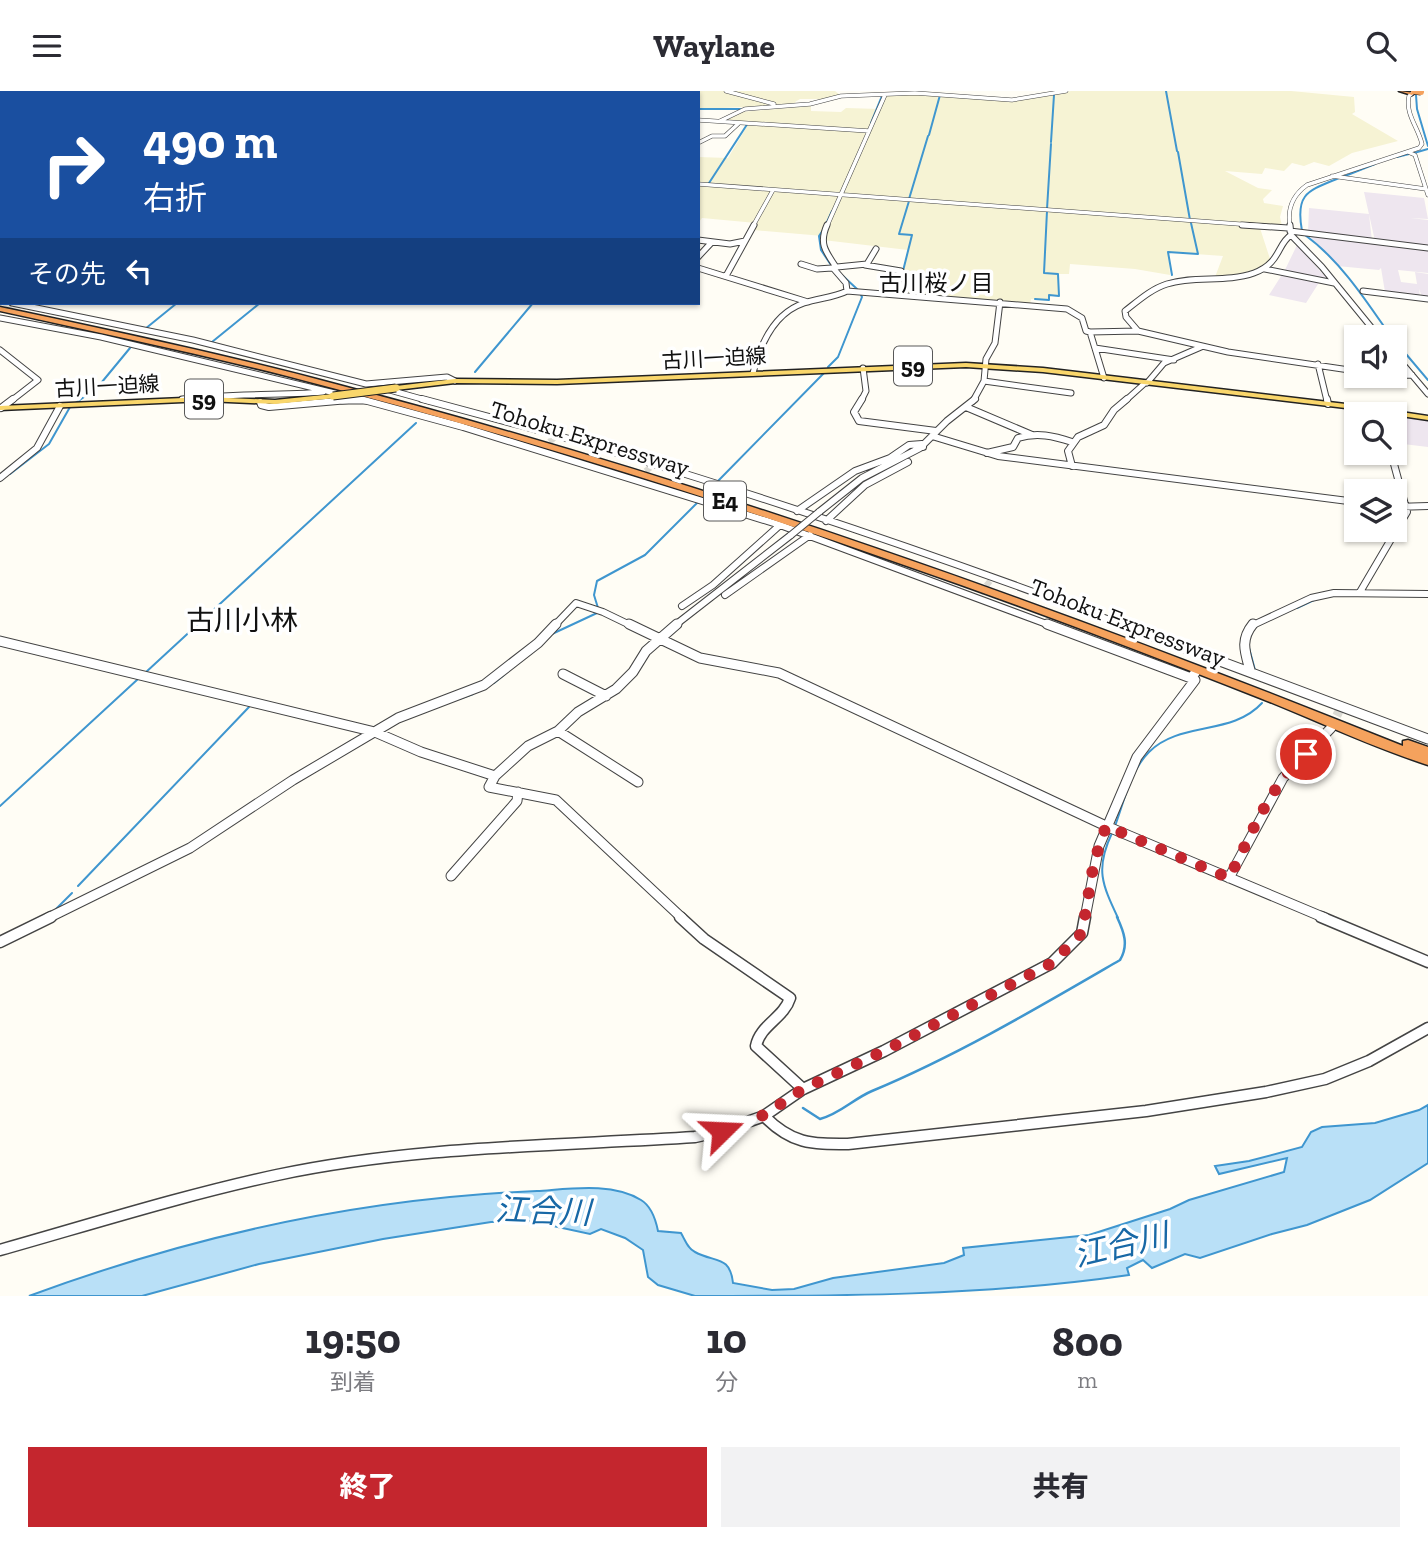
<!DOCTYPE html>
<html lang="ja">
<meta charset="utf-8">
<style>
:root{--surface:#fff;--page:#f2f2f3;--text:#2b2b33;--muted:#7c7c81;--accent:#c4262e}
body{margin:0;font-family:"Zilla Slab","Noto Sans JP",serif;background:var(--page);color:var(--text);height:100vh;display:flex;flex-direction:column;font-size:26px;white-space:nowrap}
*{box-sizing:border-box;margin:0}
p{font-size:23px;color:var(--muted)}
.icon{flex:none;width:38px;height:38px;fill:none;stroke:currentColor;stroke-width:2;stroke-linecap:round;stroke-linejoin:round}
.map{position:relative;height:1205px;overflow:hidden}
.panel{display:flex;flex-direction:column;background:var(--surface);flex:1}
.panel>*{flex:none}
.top-card{position:absolute;left:0px;top:0px;width:700px;height:214px;box-shadow:0 2px 5px #0004;background:#1a4fa0;color:#fff;overflow:hidden}
.buttons{position:absolute;left:1344px;top:234px;display:grid;gap:14px}
.buttons a{display:grid;place-items:center;width:63px;height:63px;border-radius:0px;background:var(--surface);box-shadow:0 2px 5px #0004;font-size:35px}
.pin{position:absolute;display:grid;place-items:center;width:60px;height:60px;color:#fff;margin:-30px;border:4px solid #fff;border-radius:50%;box-shadow:0 2px 7px #0007}
.me{position:absolute;width:77px;margin:-38px;rotate:69deg;stroke-linejoin:round;filter:drop-shadow(0 0 5px #0008)}
.turn{display:flex;align-items:center;gap:24px;height:147px;padding:0 28px;font-size:32px}
.turn .icon{width:91px;height:91px;stroke-width:2.5}
.turn b{display:block;font-size:49px;line-height:60px}
.then{display:flex;align-items:center;height:66px;padding:0 28px;background:#0003;gap:14px;font-size:26px}
.eta{display:flex;justify-content:space-evenly;align-items:center;height:119px;text-align:center}
.eta b{font-size:42px;font-weight:800;line-height:49px}
.primary-button{display:flex;gap:14px;margin-top:auto;padding:14px 28px}
.primary-button a{flex:1;height:80px;border-radius:0px;background:var(--accent);color:#fff;font-size:28px;font-weight:800;line-height:80px;text-align:center}
.primary-button a+a{background:var(--page);color:var(--text)}
header{display:flex;justify-content:space-between;align-items:center;height:91px;padding:0 28px;background:var(--surface);font-size:32px;font-weight:800}
.map>svg:first-child{display:block}
</style>
<header><svg class="icon" aria-label="menu" viewBox="0 0 24 24"><path d="M4 6h16M4 12h16M4 18h16"/></svg>Waylane<svg class="icon" aria-label="search" viewBox="0 0 24 24"><circle cx="10" cy="10" r="6"/><path d="M15 15l6 6"/></svg></header>
<div class="map">
<svg width="1428" height="1205" viewBox="0 0 1428 1205">
<rect width="100%" height="100%" fill="#fffdf5"/>
<!-- industrial -->
<path fill="#eee6ef" d="M1364,101L1424,107L1428,128L1410,127L1428,129V155L1375,150Z
M1309,117L1369,123L1372,150L1308,141Z
M1308,143L1428,159V182L1398,179L1401,191L1417,193L1415,181L1428,183V207L1422,206L1419,198L1420,205L1385,201L1381,177L1379,179L1337,175Z
M1297,154L1329,190L1284,181Z
M1283,182L1320,190L1306,212L1269,204Z
M1395,325L1428,330V356L1395,352Z"/>
<!-- farmland -->
<path fill="#f6f3d4" d="M458,0H835L840,4L824,8H800L795,11L797,14L698,18V2H454Z
M1071,0H1291L1354,6L1355,21L1352,23L1398,50L1352,62L1329,75L1314,71L1304,75L1292,72L1284,80L1265,77L1262,83L1225,80L1258,97L1272,99L1263,108L1264,112L1283,115L1280,126L1282,135L1259,134L1271,171L1248,184L1215,186L1223,165L1168,161L1170,184L1135,178L1070,173L1069,183H1058V205L1049,204L1048,209L1031,208L1030,213L898,202L908,159L823,149V145L753,139L756,132L702,127L698,132V66L728,67L749,32L727,29L741,21L811,15V20L841,21L846,17L880,18L886,4L932,3L1012,10Z"/>
<!-- water -->
<path fill="#b9e0f7" stroke="#3f96cf" stroke-width="2" d="M1428,1014V1072L1370,1109L1307,1134L1272,1143L1200,1167L1185,1163L1152,1177L1143,1169L1127,1177L1129,1184C986,1205 839,1205 695,1205L658,1194L648,1186L643,1159L625,1147L601,1138L590,1143L530,1130L491,1131L383,1148L259,1173L142,1205H29C191,1145 364,1107 537,1100C569,1098 612,1091 641,1109C651,1115 656,1130 658,1140L681,1142C685,1149 688,1158 695,1161C715,1172 730,1164 733,1192L772,1199L794,1198L833,1187L944,1172L964,1164L963,1157L1089,1144L1170,1118L1189,1109L1284,1081L1287,1067L1219,1083L1215,1075L1249,1070L1302,1056L1311,1041L1322,1036L1375,1032L1419,1019Z"/>
<g fill="none" stroke-linecap="round" stroke-linejoin="round">
<!-- stream-far1 -->
<path stroke="#3f96cf" stroke-width="2" d="M1166,0L1177,60
M485,2L492,0
M1416,4L1417,18L1428,55
M698,18H740
M871,32L882,5
M929,44L940,4
M1051,51L1054,4
M1178,61L1190,129
M1414,62L1428,58
M1397,66L1409,63
M1345,85L1375,73
M709,92L748,32
M909,108L928,45
M1047,118L1051,53
M827,131L832,120
M823,139L819,145L821,159L831,174
M1302,140C1295,102 1308,100 1339,87
M1305,144C1341,170 1367,211 1392,247
M903,180L912,144L899,143L909,110
M1172,184L1168,161L1198,163L1191,132
M843,185L857,198
M1035,208L1049,209V204L1059,205L1058,183L1044,182L1047,120
M145,238L177,212
M1395,250L1428,289
M212,251L260,212
M828,276L838,266L862,206L860,202
M475,281L533,212
M74,313L97,297L130,257
M10,383L49,353L70,316
M718,390L824,282
M598,517L594,504L597,490L645,464L698,411
M1297,517L1314,509
M552,543L597,522
M1249,557L1255,579
M145,582L416,332
M494,592L505,583
M459,608L473,603
M0,715L138,588
M1115,735C1124,711 1130,680 1149,661C1180,630 1232,645 1262,612
M1112,742C1095,778 1102,793 1118,827
M78,795L249,616
M56,818L72,802"/>
<!-- stream -->
<path stroke="#3f96cf" stroke-width="2.5" d="M803,1017L820,1028C840,1023 853,1008 872,1000C958,964 1039,916 1120,869C1129,854 1124,841 1117,826"/>
<!-- river -->
<path fill="#b9e0f7" fill-rule="evenodd" d="M0,140H2V144H0Z"/>
<!-- minor-tunnel-far1 -->
<path stroke="#dbdad3" stroke-width="6" stroke-dasharray="6 3.5" stroke-linecap="butt" d="M542,357L554,347
M638,386L651,376
M980,502L991,489"/>
<!-- minor-tunnel -->
<path stroke="#dbdad3" stroke-width="9" stroke-dasharray="9 4.5" stroke-linecap="butt" d="M1331,637L1339,620"/>
<!-- minor-far4 casing -->
<g stroke="#444" stroke-width="4.5">
<path id="minor-far4" d="M386,0L430,2
M726,0L774,13
M61,2L63,0
M336,2L344,0
M452,2L455,0
M664,2L667,0
M698,29L869,40
M720,30L745,18L810,13L841,5L915,2L1012,9L1066,0
M698,52L712,45H725L739,32
M1408,61L1415,64L1428,104
M1332,85L1426,98
M698,93L1266,135
M753,135L773,99
M827,135L885,4
M1290,135C1287,118 1293,104 1307,94L1419,57L1422,53C1418,36 1405,23 1409,5L1415,0"/>
</g>
<!-- minor-far3 casing -->
<g stroke="#444" stroke-width="7">
<path id="minor-far3" d="M827,134C819,152 825,160 836,176
M1242,134L1288,137
M1290,134L1291,144L1322,176L1380,247
M1290,140L1428,157
M698,149L730,153L745,150
M698,166L712,151
M801,173L817,178L832,177
M865,174L901,180L895,202
M837,176L867,173L876,158
M698,177L808,211
M1265,178L1334,192
M726,185L754,134
M847,200L1067,218L1082,227L1086,240L1090,241L1104,287
M1363,200L1428,208
M12,212L193,249L366,293L447,286L455,290
M0,227L101,246L343,304
M1138,240L1126,226L1125,220C1138,210 1151,198 1167,193C1195,184 1226,192 1254,182C1281,172 1277,153 1291,144
M1090,241L1138,240L1228,261L1356,280
M1095,257L1174,269
M0,259L38,289L11,310
M1395,264L1428,303
M1318,273L1327,310
M753,282C760,254 774,222 804,212C818,207 833,207 847,200L846,192L833,177
M1385,285L1412,284
M984,290L1071,302
M1147,292L1164,272L1201,256
M386,298L429,310
M182,308C229,302 276,305 323,301
M342,310H366
M861,310L866,300L863,277
M973,310L984,290L986,268L995,252L1000,211
M1125,310L1145,292"/>
</g>
<!-- minor-far2 casing -->
<g stroke="#444" stroke-width="8">
<path id="minor-far2" d="M422,308L519,334
M862,308L854,321L859,330L936,340
M1327,308L1328,313
M260,311L261,314L269,316L360,308L463,336L780,434L713,494L682,515
M966,316L1032,344
M1,317L13,308
M516,333C722,390 925,460 1126,535
M932,345L998,365L1356,411
M987,362L1013,356L1018,347C1037,341 1054,345 1072,351
M1072,375L1068,360L1078,346L1104,334L1114,319L1127,308
M0,387L37,357L60,315
M1395,416L1428,415
M797,420L855,380L890,367L909,354L922,353L923,356
M819,421L862,387L920,357L947,330L975,308
M826,430L865,394L908,371
M780,434L1052,535
M1360,501L1407,421L1391,362
M725,504L810,444
M554,535L576,512L603,521L632,535
M674,535L791,444
M1251,535L1311,507L1334,502L1428,503"/>
</g>
<!-- minor-far1 casing -->
<g stroke="#444" stroke-width="11">
<path id="minor-far1" d="M629,533L700,567L779,582L1106,735L1325,827
M1047,533L1191,587
M1121,533L1428,648
M0,550L375,641L421,661L495,685L528,655L558,640L578,621L616,598L633,581L646,560L677,533
M1250,579C1245,561 1240,549 1253,533
M563,583L606,605
M558,640L638,691
M495,685L489,696L556,709L682,827
M451,785L517,710L518,701
M1229,787L1283,687L1331,637
M48,827L190,757L293,689L398,627L484,594L538,552L556,533
M1085,827L1099,755L1137,666L1195,589L1191,587L1195,582"/>
</g>
<!-- minor casing -->
<g stroke="#444" stroke-width="13">
<path id="minor" d="M680,826L704,848L790,907C784,927 760,934 756,955L803,998
M1321,826L1428,871
M0,851L51,826
M764,1025C792,1053 810,1053 848,1053L1146,1020L1266,1001L1325,988L1369,970L1428,937
M0,1159C92,1133 184,1104 277,1084C413,1055 556,1055 695,1046L722,1040L764,1025L803,998L884,960L1052,872L1082,842L1085,826"/>
</g>
<!-- major casing -->
<g stroke="#222" stroke-width="3">
<path id="major" d="M966,272L1043,277L1354,314L1428,325V329L1354,318L1043,281L966,276L557,293L455,292L396,299L392,297L396,295L455,288L557,289Z
M333,303L337,305L336,307L275,313L206,310L0,319V315L206,306L275,309Z"/>
</g>
<!-- highway casing -->
<g stroke="#222" stroke-width="3">
<path id="highway" d="M1399,0L1415,2L1412,4Z
M0,216C113,240 227,264 339,294C702,389 1055,515 1403,655V650L1408,649L1428,656V674C1371,656 1316,629 1260,607C1143,561 1026,516 907,475C703,403 496,339 287,285C192,261 96,241 0,220Z"/>
</g>
<!-- minor-far4 -->
<use href="#minor-far4" stroke="#fff" stroke-width="3.5"/>
<!-- minor-far3 -->
<use href="#minor-far3" stroke="#fff" stroke-width="5"/>
<!-- minor-far2 -->
<use href="#minor-far2" stroke="#fff" stroke-width="6"/>
<!-- minor-far1 -->
<use href="#minor-far1" stroke="#fff" stroke-width="9"/>
<!-- minor -->
<use href="#minor" stroke="#fff" stroke-width="10"/>
<!-- major -->
<use href="#major" fill="#f9d66b" fill-rule="evenodd"/>
<!-- highway -->
<use href="#highway" fill="#f5a25d" fill-rule="evenodd"/>
<!-- minor-bridge casing -->
<g stroke="#444" stroke-width="8" stroke-linecap="butt">
<path id="minor-bridge" d="M791,444L819,421"/>
</g>
<!-- major-bridge casing -->
<g stroke="#222" stroke-width="9" stroke-linecap="butt">
<path id="major-bridge" d="M333,305L396,297"/>
</g>
<!-- highway-bridge casing -->
<g stroke="#222" stroke-width="7" stroke-linecap="butt">
<path id="highway-bridge" d="M1414,0L1421,1"/>
</g>
<!-- minor-bridge -->
<use href="#minor-bridge" stroke="#fff" stroke-width="6"/>
<!-- major-bridge -->
<use href="#major-bridge" stroke="#f9d66b" stroke-width="7"/>
<!-- highway-bridge -->
<use href="#highway-bridge" stroke="#f5a25d" stroke-width="6"/>
</g>
<g fill="none" stroke-linecap="round" stroke-linejoin="round">
<!-- route -->
<path stroke="#c4262e" stroke-width="12" stroke-dasharray="0 21.6" d="M722,1040L764,1024L803,998L884,960L1052,872L1082,842L1094,771L1106,735L1229,787C1251,745 1269,695 1306,663"/>
</g>
<g text-anchor="middle" dominant-baseline="central" stroke-width="7" stroke-linejoin="round" paint-order="stroke">
<!-- far-street labels -->
<g font-size="21" fill="#111" stroke="#fff">
<text transform="translate(714 267) rotate(-3)">古川一迫線</text>
<text transform="translate(107 295) rotate(-3)">古川一迫線</text>
</g>
<!-- far-quarter labels -->
<g font-size="23" fill="#111" stroke="#fff">
<text x="936" y="192">古川桜ノ目</text>
</g>
<!-- shield labels -->
<g fill="#fff" stroke="#585858" stroke-width="2">
<rect x="894" y="255.5" width="38" height="39" rx="5"/>
<rect x="185" y="288.5" width="38" height="39" rx="5"/>
<rect x="704" y="390.5" width="42" height="39" rx="5"/>
</g>
<g font-size="23" font-weight="bold" fill="#111">
<text x="913" y="275">59</text>
<text x="204" y="308">59</text>
<text x="725" y="410">E4</text>
</g>
<!-- street labels -->
<g font-size="24" fill="#111" stroke="#fff">
<text transform="translate(590 347) rotate(17)">Tohoku Expressway</text>
<text transform="translate(1128 531) rotate(21)">Tohoku Expressway</text>
</g>
<!-- quarter labels -->
<g font-size="28" fill="#111" stroke="#fff">
<text x="242" y="529">古川小林</text>
</g>
<!-- near-water labels -->
<g font-size="32" font-style="italic" fill="#1768a6" stroke="#fff">
<text transform="translate(543 1120) rotate(2)">江合川</text>
<text transform="translate(1121 1154) rotate(-13)">江合川</text>
</g>
</g>
</svg>
<div class="buttons">
<a><svg class="icon" aria-label="sound" viewBox="0 0 24 24"><path d="M4 9h4l5-4v14l-5-4H4zM17 9q2 3 0 6"/></svg></a>
<a><svg class="icon" aria-label="search" viewBox="0 0 24 24"><circle cx="10" cy="10" r="6"/><path d="M15 15l6 6"/></svg></a>
<a><svg class="icon" aria-label="layers" viewBox="0 0 24 24"><path d="M12 4l9 5-9 5-9-5zM3 14l9 5 9-5"/></svg></a>
</div>
<div class="pin" style="left:1306px;top:663px;background:#d93025"><svg class="icon" aria-label="arrive" viewBox="0 0 24 24"><path d="M6 21V4h12l-3 4 3 4H6"/></svg></div>
<svg class="me" style="left:722px;top:1040px" viewBox="-20 -20 40 40"><path d="M0-17L14 15 0 8-14 15z" fill="#c4262e" stroke="#fff" stroke-width="4"/></svg>
<div class="top-card">
<div class="turn"><svg class="icon" aria-label="right" viewBox="0 0 24 24"><path d="M7 20v-9h11M14 6l5 5-5 5"/></svg><div><b>490 m</b>右折</div></div>
<div class="then">その先<svg class="icon" aria-label="left" viewBox="0 0 24 24"><path d="M17 20v-9H6M10 6l-5 5 5 5"/></svg></div>
</div>
</div>
<section class="panel">
<div class="eta">
<div><b>19:50</b><p>到着</p></div>
<div><b>10</b><p>分</p></div>
<div><b>800</b><p>m</p></div>
</div>
<div class="primary-button"><a>終了</a><a>共有</a></div>
</section>
